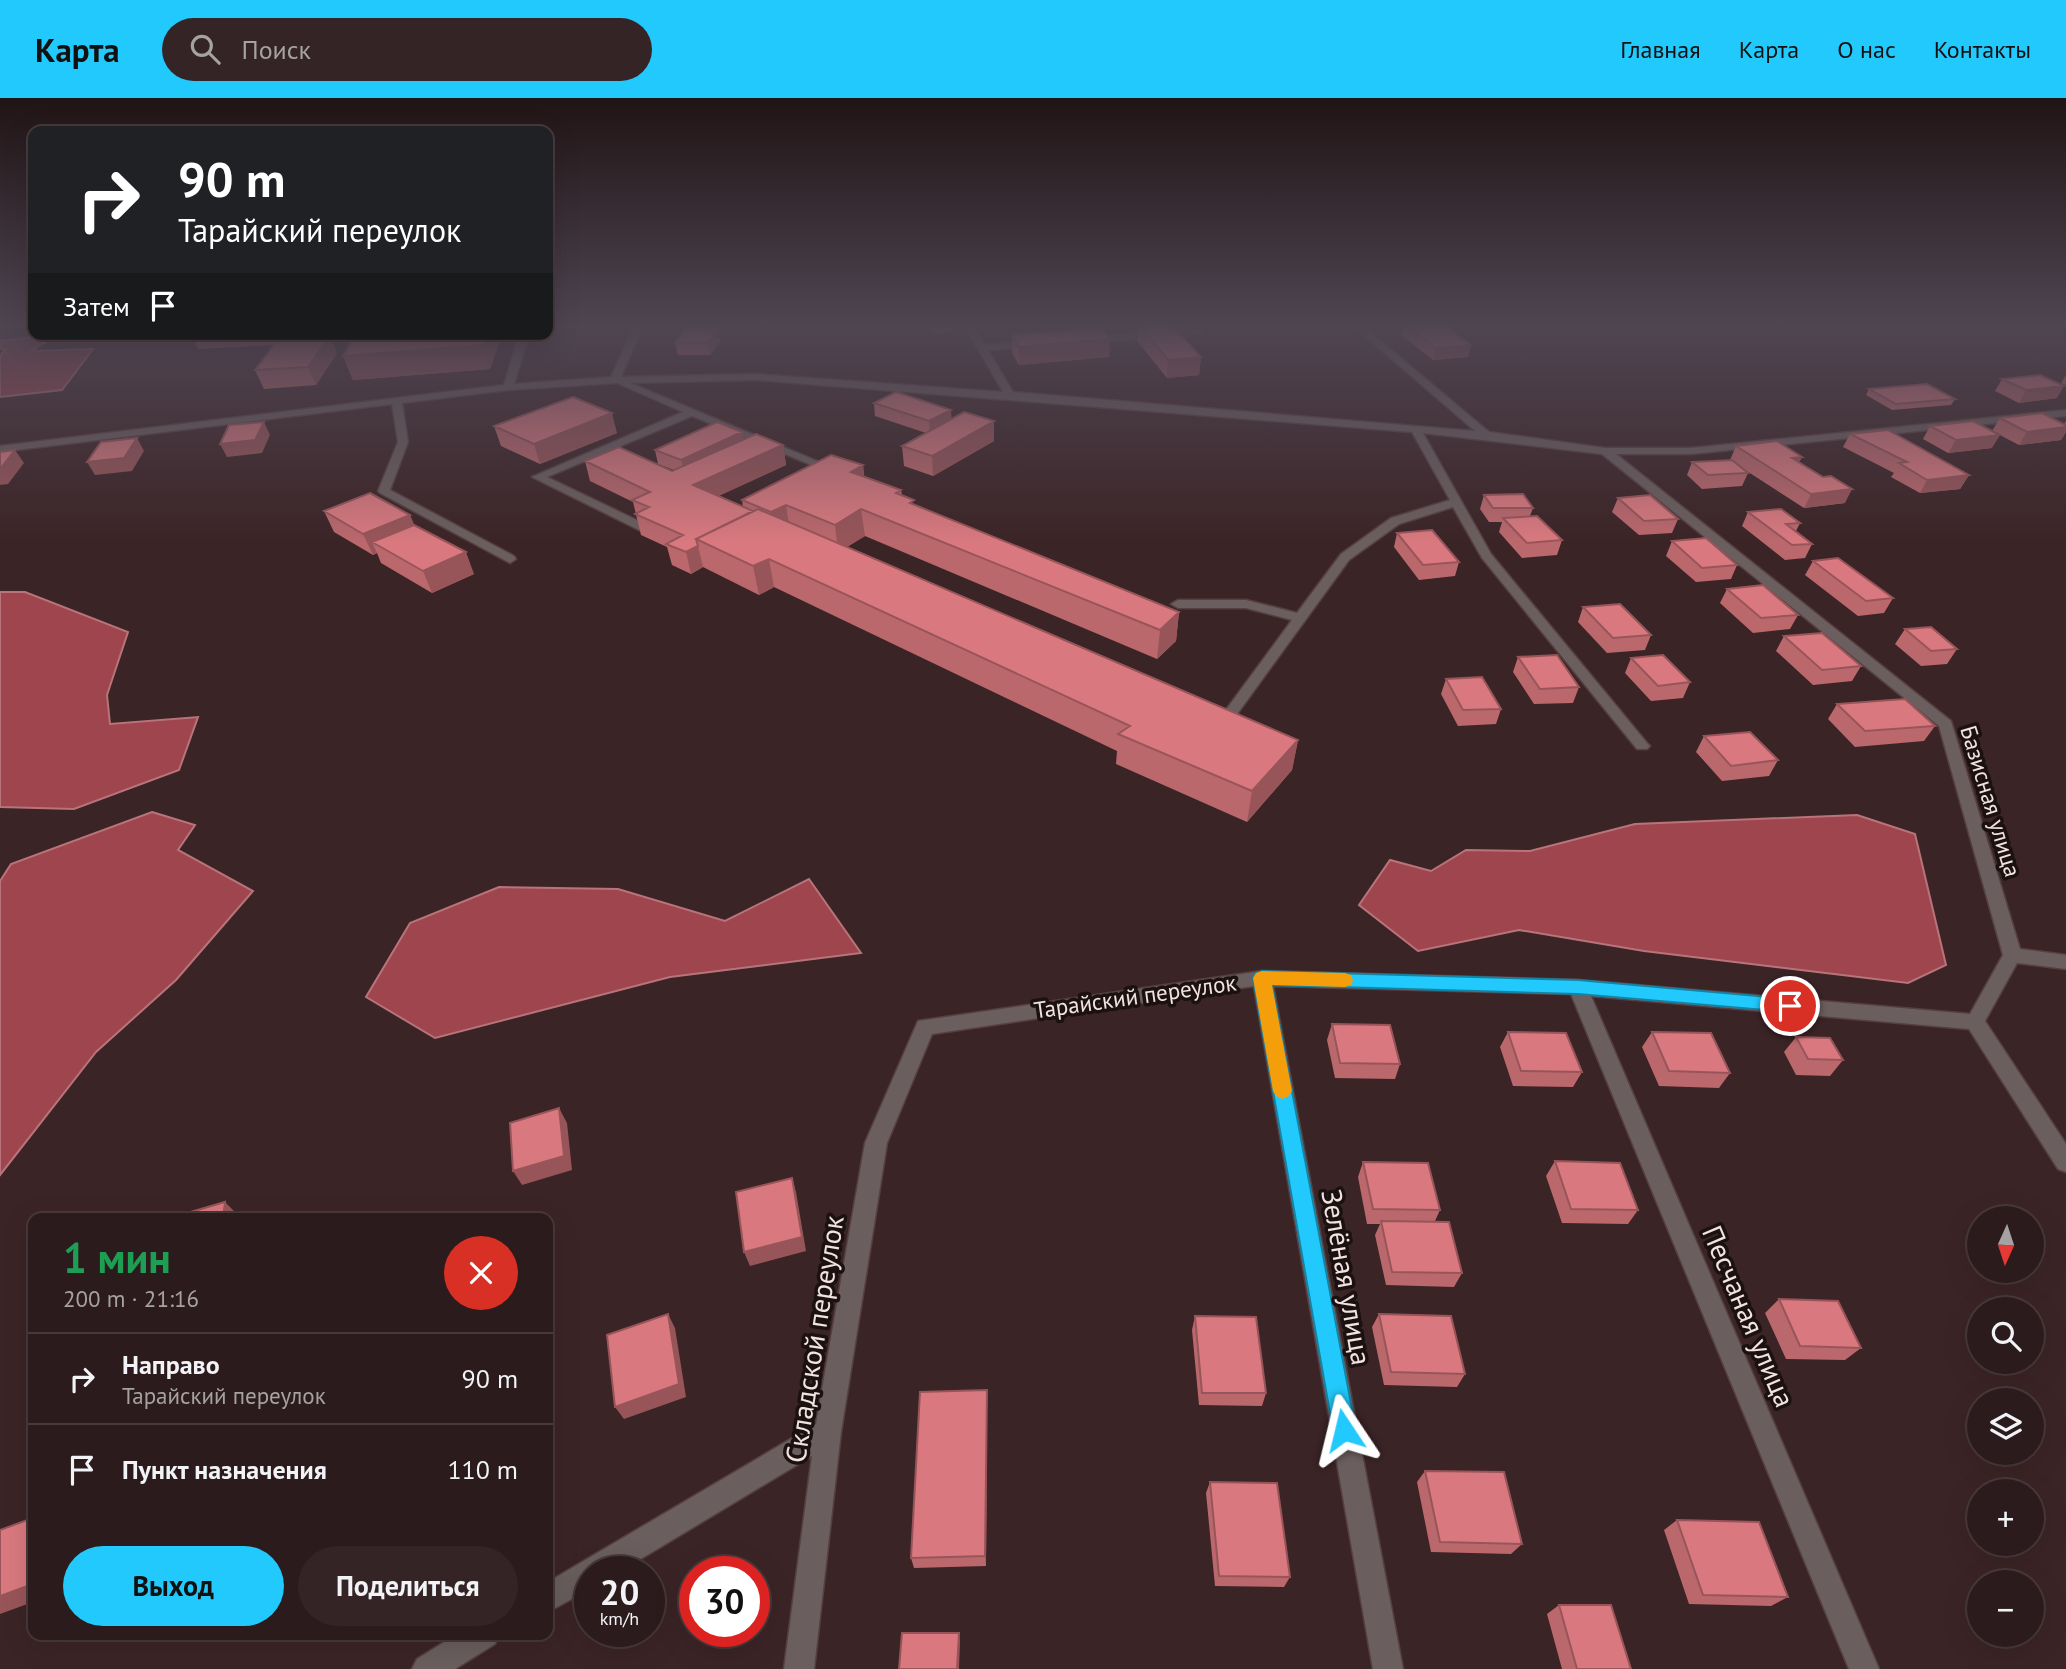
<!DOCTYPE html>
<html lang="ru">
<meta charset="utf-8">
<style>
:root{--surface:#2c1b1c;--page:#342425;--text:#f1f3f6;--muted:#a6a1a3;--line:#48393b;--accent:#22c9fd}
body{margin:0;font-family:"PT Sans",sans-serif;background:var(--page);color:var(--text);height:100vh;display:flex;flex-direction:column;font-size:26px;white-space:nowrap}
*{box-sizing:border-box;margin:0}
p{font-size:23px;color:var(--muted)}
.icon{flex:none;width:38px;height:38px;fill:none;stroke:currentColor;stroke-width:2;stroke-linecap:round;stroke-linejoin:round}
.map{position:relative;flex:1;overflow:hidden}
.drawer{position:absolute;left:28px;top:1115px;width:525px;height:427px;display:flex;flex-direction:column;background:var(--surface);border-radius:14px;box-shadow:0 7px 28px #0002,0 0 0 2px var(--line)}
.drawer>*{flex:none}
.guide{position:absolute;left:28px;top:28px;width:525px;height:214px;border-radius:14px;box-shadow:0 7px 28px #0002,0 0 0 2px var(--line);background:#202124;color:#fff;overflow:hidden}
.needle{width:46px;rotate:183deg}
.tools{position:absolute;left:1967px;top:1108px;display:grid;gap:14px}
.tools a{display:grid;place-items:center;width:77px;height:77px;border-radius:50%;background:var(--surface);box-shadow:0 7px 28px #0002,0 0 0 2px var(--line);font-size:35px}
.speed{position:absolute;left:574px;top:1458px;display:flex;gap:14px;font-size:35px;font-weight:700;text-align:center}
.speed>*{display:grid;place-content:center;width:91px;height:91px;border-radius:50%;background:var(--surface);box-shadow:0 7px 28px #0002,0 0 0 2px var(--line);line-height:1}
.speed small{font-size:18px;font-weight:400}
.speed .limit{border:10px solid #d22;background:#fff;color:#111}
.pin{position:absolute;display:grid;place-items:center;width:60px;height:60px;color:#fff;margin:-30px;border:4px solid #fff;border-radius:50%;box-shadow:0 2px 7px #0007}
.me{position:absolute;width:77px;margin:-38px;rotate:350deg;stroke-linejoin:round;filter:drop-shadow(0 0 5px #0008)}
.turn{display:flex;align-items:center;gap:24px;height:147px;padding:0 35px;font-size:32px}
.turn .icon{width:91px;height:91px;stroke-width:2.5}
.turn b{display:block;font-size:49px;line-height:60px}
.then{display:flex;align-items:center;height:66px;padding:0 35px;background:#0003;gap:14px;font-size:26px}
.round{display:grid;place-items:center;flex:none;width:74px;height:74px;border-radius:37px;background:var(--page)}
.head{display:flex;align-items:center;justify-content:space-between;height:119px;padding:0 35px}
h1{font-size:42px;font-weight:700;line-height:52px;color:#1e9e55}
.cta{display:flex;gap:14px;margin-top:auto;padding:14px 35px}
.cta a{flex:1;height:80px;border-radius:42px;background:var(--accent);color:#111;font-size:28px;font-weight:700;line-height:80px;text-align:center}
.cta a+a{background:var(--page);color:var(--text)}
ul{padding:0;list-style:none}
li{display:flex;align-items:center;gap:21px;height:91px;padding:0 35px;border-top:2px solid var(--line)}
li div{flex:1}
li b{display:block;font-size:26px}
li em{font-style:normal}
header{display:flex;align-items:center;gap:42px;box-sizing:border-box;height:98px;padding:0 35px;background:var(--accent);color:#111}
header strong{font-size:33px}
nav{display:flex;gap:38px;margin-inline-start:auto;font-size:24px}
.search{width:490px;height:63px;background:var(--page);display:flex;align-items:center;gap:18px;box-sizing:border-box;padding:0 24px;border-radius:38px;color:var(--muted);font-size:26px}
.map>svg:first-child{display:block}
</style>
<header>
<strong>Карта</strong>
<div class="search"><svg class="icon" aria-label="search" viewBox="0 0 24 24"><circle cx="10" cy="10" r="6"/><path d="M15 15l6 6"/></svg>Поиск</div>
<nav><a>Главная</a><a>Карта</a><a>О нас</a><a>Контакты</a></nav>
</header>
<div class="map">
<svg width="2066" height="1571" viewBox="0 0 2066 1571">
<rect width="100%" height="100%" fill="#3b2426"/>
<!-- water -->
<path fill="#9f454e" stroke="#b8747a" stroke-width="2" d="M58,236L60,237L38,248L32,253L93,251L62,292L0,299V258L5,252L0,250V243Z
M0,494H25L128,534L107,597L110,626L198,619L179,672L74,711L0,709Z
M152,714L195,727L178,752L253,793L176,882L96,954L0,1077V783L11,766Z
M1857,717L1915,736L1946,867L1908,885L1644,853L1519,832L1418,853L1359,807L1390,762L1431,773L1466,752L1530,753L1635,726Z
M809,781L861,855L670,879L435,940L366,899L410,825L499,789L618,791L725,823Z"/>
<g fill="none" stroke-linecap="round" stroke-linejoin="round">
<!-- minor casing -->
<g stroke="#553f40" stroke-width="3">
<path id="minor" d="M636,225H644L621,279L756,276L1003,294L963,225H971L985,247L1033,243L1038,246L1033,249L988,252L1013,294L1475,333L1350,225H1359L1489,334L1605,350H1691L2066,312V318L1691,356H1616L1951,623L2020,851L2066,857V871L2017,865L1985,923L2066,1046V1074L2058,1071L1969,931L1591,898L1879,1571H1849L1571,896L1273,888L1403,1571H1373L1254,888L932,936L887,1045L841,1334L814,1571H784L812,1358L619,1474H590V1491L548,1514V1484L816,1326L865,1045L918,923L1262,873L1578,882L1970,916L2003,857L1939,628L1602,356L1423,335L1491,456L1647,645L1650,648L1647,651H1637L1482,460L1453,409L1399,426L1349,462L1227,630H1217L1214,627L1217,624L1292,522L1246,510H1178L1171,506L1178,502H1246L1297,515L1341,456L1391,420L1450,402L1412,334L756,282L630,285L841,373L831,375L692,318L547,379L645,426L647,429L641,433L532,379L683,314L617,285L508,292L402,305L408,344L390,392L514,458L516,461L510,465L380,395L378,393L398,344L392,306L0,354V348L504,287L517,243L522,240L527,243L514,286L611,279Z
M1200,230L1204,233L1203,235L1085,245L1080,242L1085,239Z
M457,1536H499L495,1546L455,1571H412L417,1561Z"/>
</g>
<!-- minor -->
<use href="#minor" fill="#6a5e5e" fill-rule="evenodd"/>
</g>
<!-- wall -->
<path fill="#bb686d" d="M929,225H952V234L934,236L929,227Z
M1138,225L1201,259L1199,277L1167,280L1137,243Z
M1404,225L1471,247L1468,259L1433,262L1401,237Z
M718,231L720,243L710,257H678L675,245Z
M191,236H496L499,245L490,271L353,282L343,258L351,242L332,243L337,255L316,287L264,291L255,272L274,247L198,251Z
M1012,237L1109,259L1019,267L1012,255Z
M2066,277V287L2061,285Z
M2002,281L2057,300L2019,305L1995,293Z
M1869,291L1955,301L1951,307L1892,312L1866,297Z
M874,305L951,312V321L994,323V343L933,378L904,368L902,348L926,335L875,318Z
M2000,320L2064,326L2066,323V334L2061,342L2019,347L1992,333Z
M494,328L617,335L540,366L501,348Z
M1930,328L1992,350L1948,355L1923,341Z
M742,334L744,342L783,347L786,367L718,398L743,409L742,402L863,367L864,378L901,392L902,397L915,407L1179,514L1176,543L1157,561L865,438L847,449L1298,642L1292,672L1247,724L1116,666L1117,653L774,489L759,497L703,469L691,476L672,467L667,449L641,437L633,404L590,383L585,363L672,373L674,372L658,366L655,352Z
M1850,336L1969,377L1960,391L1920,395L1891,379L1894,375L1843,349Z
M1736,348L1802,359L1799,364L1845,405L1804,410L1739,368L1748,375L1742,388L1702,391L1687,377L1692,364L1730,362Z
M1484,397L1533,410L1530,418L1562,442L1557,457L1522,460L1499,434L1502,424H1489L1480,411Z
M1618,400L1678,421L1672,435L1639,437L1612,414Z
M324,413L410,417L414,427L474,476L432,495L381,465L377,455L373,457L334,434Z
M1748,414L1800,425L1796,433L1812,446L1805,460L1785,462L1742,428Z
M1397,435L1459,464L1455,478L1419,482L1394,449Z
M1672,443L1737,467L1731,481L1696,484L1666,458Z
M1813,463L1893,500L1884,515L1858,518L1805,477Z
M1727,491L1798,517L1790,531L1753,535L1720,505Z
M1583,509L1651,537L1645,552L1607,555L1578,524Z
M1905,531L1957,551L1947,566L1921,568L1895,546Z
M1784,538L1861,568L1852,583L1813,587L1776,553Z
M1518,559L1579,589L1573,605L1534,606L1513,574Z
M1631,560L1690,584L1683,600L1651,603L1625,575Z
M1446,581L1501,611L1496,626L1458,628L1441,596Z
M1837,606L1935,628L1924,643L1855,649L1828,621Z
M1704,638L1778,662L1769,678L1722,683L1696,654Z
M1332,926L1400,966L1395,981L1335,980L1327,942Z
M1508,934L1582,974L1573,989L1513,988L1500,949Z
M1652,934L1730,975L1719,990L1659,988L1642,949Z
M1796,939L1843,962L1830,978L1796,977L1784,954Z
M1555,1063L1638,1112L1628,1126L1562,1125L1546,1078Z
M1363,1064L1440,1112L1435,1123L1462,1175L1454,1189L1386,1187L1375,1137L1380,1126H1367L1358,1079Z
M1779,1201L1861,1250L1845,1262L1786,1261L1765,1215Z
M1379,1216L1465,1276L1457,1289L1384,1287L1372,1229Z
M1195,1218L1266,1295L1262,1308L1199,1307L1192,1232Z
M987,1292V1304L986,1468L914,1470L911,1460Z
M1425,1373L1522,1446L1511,1456L1431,1454L1417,1384Z
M1210,1384L1290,1479L1284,1489L1215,1488L1206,1395Z
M1677,1422L1788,1499L1771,1508L1689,1506L1664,1432Z
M1559,1507L1631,1571H1562L1547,1516Z"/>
<!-- shaded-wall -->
<path fill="#985559" d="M934,225H952V234L934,236Z
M1213,225H1246L1212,227Z
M718,231L720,243L710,257L707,245Z
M486,236H496L499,245L490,271L353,282L343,258Z
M330,237L337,255L316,287L308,269Z
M1110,241L1109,259L1019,267V249Z
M1471,247L1468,259L1433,262L1435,250Z
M1201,259L1199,277L1167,280L1168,262Z
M2064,288L2057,300L2019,305L2026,292Z
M951,312L952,325L930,336L929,323Z
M612,315L617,335L540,366L534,346Z
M994,323V343L933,378L932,358Z
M264,324L270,337L262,355L227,359L220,346Z
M2066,329V334L2061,342L2019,347L2027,334Z
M742,334L745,347L684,376L681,362Z
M2000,337L1992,350L1948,355L1956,342Z
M137,340L144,353L132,373L95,377L87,364Z
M783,347L786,367L697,408L693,387Z
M15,352L24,365L8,386L0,387V371Z
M1802,359L1795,372L1792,360Z
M863,367L866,393L851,374Z
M1969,377L1960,391L1920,395L1927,382Z
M1852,391L1845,405L1804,410L1811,396Z
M786,407L790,434L775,441L771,414Z
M861,411L865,438L838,454L835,427Z
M410,417L419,438L372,444L377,455L373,457L363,436Z
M698,448L703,469L691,476L686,454Z
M466,454L474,476L432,495L423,473Z
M769,461L774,489L759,497L753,468Z
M1179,514L1176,543L1157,561L1160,532Z
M1298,642L1292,672L1247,724L1252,693Z
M559,1010L567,1025L572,1072L522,1087L513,1073Z
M792,1080L796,1094L806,1153L750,1168L744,1154Z
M225,1104L239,1118V1120H223Z
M668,1216L675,1230L686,1299L624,1321L615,1309Z
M987,1292V1304L986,1468L985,1458Z
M33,1486V1504L0,1516V1498Z
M959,1535L960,1544L959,1571H957Z"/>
<!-- building -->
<path fill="#d9797f" stroke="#985559" stroke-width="2" d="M1138,225H1170L1201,259L1168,262Z
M1404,225H1442L1471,247L1435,250Z
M686,230L718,231L707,245H675Z
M1101,230L1110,241L1019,249L1012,237Z
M355,236H486L482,247L343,258Z
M330,237L308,269L255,272L279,240Z
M2040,277L2064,288L2026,292L2002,281Z
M1927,286L1955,301L1896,306L1869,291Z
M896,294L951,312L929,323L874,305Z
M573,299L612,315L534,346L494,328Z
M964,314L994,323L932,358L902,348Z
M2042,315L2066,327V329L2027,334L2000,320Z
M1973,323L2000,337L1956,342L1930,328Z
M264,324L255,342L220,346L229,327Z
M717,324L742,334L681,362L655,352Z
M1888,332L1969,377L1927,382L1899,365L1907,364L1850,336Z
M756,336L783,347L693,387L753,413L696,441L698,448L686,454L666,446L683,437L635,416L649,409L632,402L650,394L585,363L619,349L672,373Z
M137,340L124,360L87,364L101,344Z
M1777,343L1802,359L1792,360L1823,379L1831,378L1852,391L1811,396L1736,348Z
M15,352L0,371V354Z
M831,357L863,367L851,374L901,392L896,395L914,402L910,405L1179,514L1160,532L861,411L835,427L786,407L771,414L742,402Z
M1732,362L1748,375L1708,377L1692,364Z
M370,395L410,417L363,436L324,413Z
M1523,396L1533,410H1493L1484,397Z
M1650,397L1678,421L1644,423L1618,400Z
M758,411L1298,642L1252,693L1118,636L1130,628L769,461L753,468L696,441Z
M1781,411L1800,425L1786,426L1812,446L1792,447L1748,414Z
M1537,418L1562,442L1527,445L1503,420Z
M414,427L466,454L423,473L372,444Z
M1432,432L1459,464L1423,467L1397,435Z
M1706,440L1737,467L1702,470L1672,443Z
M1838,460L1893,500L1866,503L1813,463Z
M1763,487L1798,517L1761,520L1727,491Z
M1620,506L1651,537L1613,540L1583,509Z
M1931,529L1957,551L1931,553L1905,531Z
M1822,535L1861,568L1822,572L1784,538Z
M1557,557L1579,589L1540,591L1518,559Z
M1663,557L1690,584L1658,588L1631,560Z
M1482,579L1501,611L1463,612L1446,581Z
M1905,601L1935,628L1865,633L1837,606Z
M1750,634L1778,662L1731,668L1704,638Z
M1332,926L1390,927L1400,966L1340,965Z
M1508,934L1566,935L1582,974L1521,973Z
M1652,934L1711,935L1730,975L1669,973Z
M1796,939L1830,940L1843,962L1808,961Z
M559,1010L564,1058L513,1073L510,1025Z
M1555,1063L1620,1065L1638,1112L1571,1111Z
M1363,1064L1428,1065L1440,1112L1373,1111Z
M792,1080L802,1139L744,1154L736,1094Z
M225,1104L223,1120H170Z
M1381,1123L1449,1124L1462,1175L1392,1174Z
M1779,1201L1838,1203L1861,1250L1800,1248Z
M668,1216L679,1286L615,1309L607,1237Z
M1379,1216L1451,1218L1465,1276L1391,1274Z
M1195,1218L1256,1219L1266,1295H1202Z
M987,1292L985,1458L911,1460L920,1294Z
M1425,1373L1504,1374L1522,1446L1440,1444Z
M1210,1384L1277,1385L1290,1479L1219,1478Z
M33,1420V1486L0,1498V1432Z
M1677,1422L1759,1424L1788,1499L1703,1497Z
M1559,1507H1611L1631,1571H1577Z
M902,1535H959L957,1571H899Z"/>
<!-- sky -->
<linearGradient id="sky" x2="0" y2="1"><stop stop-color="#201415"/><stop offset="0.51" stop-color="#4f4552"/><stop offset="1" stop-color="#4f4552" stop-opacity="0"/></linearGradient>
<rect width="2066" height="445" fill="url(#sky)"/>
<!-- route -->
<path fill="#22c9fd" stroke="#1683a4" stroke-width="2" d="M1262,873L1578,882L1790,901L1796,903L1798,908L1796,912L1790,914L1578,896L1272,887L1356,1332L1353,1340L1344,1344L1336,1340L1333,1332L1253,880L1256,875Z"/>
<!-- slow -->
<path fill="#f59e0b" d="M1262,873L1345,875L1351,877L1353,882L1351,887L1345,889L1272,887L1292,993L1289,998L1282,1001L1276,998L1273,993L1253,880L1256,875Z"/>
<g text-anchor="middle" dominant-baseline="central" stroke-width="7" stroke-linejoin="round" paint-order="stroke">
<!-- street labels -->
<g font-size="23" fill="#f2e2e2" stroke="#1b1111">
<text transform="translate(1991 703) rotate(73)">Базисная улица</text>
<text transform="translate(1135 898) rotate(-8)">Тарайский переулок</text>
</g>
<!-- near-street labels -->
<g font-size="28" fill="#f2e2e2" stroke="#1b1111">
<text transform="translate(1347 1179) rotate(80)">Зелёная улица</text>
<text transform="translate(1749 1218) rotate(67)">Песчаная улица</text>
<text transform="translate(814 1241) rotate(-81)">Складской переулок</text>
</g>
</g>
</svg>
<div class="tools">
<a><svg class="needle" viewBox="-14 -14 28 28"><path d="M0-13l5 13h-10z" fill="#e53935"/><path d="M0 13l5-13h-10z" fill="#a6a1a3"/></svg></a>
<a><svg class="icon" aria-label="search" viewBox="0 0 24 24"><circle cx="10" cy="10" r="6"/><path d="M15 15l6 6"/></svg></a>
<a><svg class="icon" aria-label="layers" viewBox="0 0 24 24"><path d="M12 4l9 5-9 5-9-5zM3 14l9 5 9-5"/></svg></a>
<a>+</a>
<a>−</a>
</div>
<div class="speed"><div>20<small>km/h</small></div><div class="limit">30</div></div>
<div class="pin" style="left:1790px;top:908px;background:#d93025"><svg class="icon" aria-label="arrive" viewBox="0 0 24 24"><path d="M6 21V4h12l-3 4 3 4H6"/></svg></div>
<svg class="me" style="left:1344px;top:1332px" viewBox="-20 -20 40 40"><path d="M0-17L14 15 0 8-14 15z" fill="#22c9fd" stroke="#fff" stroke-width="4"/></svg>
<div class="guide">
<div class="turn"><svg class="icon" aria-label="right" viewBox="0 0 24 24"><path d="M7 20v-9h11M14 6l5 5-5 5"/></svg><div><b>90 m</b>Тарайский переулок</div></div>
<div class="then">Затем<svg class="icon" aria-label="arrive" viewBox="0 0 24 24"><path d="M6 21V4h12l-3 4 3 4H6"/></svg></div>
</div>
<section class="drawer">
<div class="head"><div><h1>1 мин</h1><p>200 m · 21:16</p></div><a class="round" style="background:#d93025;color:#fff"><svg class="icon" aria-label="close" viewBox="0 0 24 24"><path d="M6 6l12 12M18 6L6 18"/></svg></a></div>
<ul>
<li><svg class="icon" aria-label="right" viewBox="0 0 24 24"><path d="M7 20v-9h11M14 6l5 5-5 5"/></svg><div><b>Направо</b><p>Тарайский переулок</p></div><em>90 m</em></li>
<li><svg class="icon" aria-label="arrive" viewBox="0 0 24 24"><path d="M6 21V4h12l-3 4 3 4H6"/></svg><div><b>Пункт назначения</b></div><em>110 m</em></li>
</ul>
<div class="cta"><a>Выход</a><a>Поделиться</a></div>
</section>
</div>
